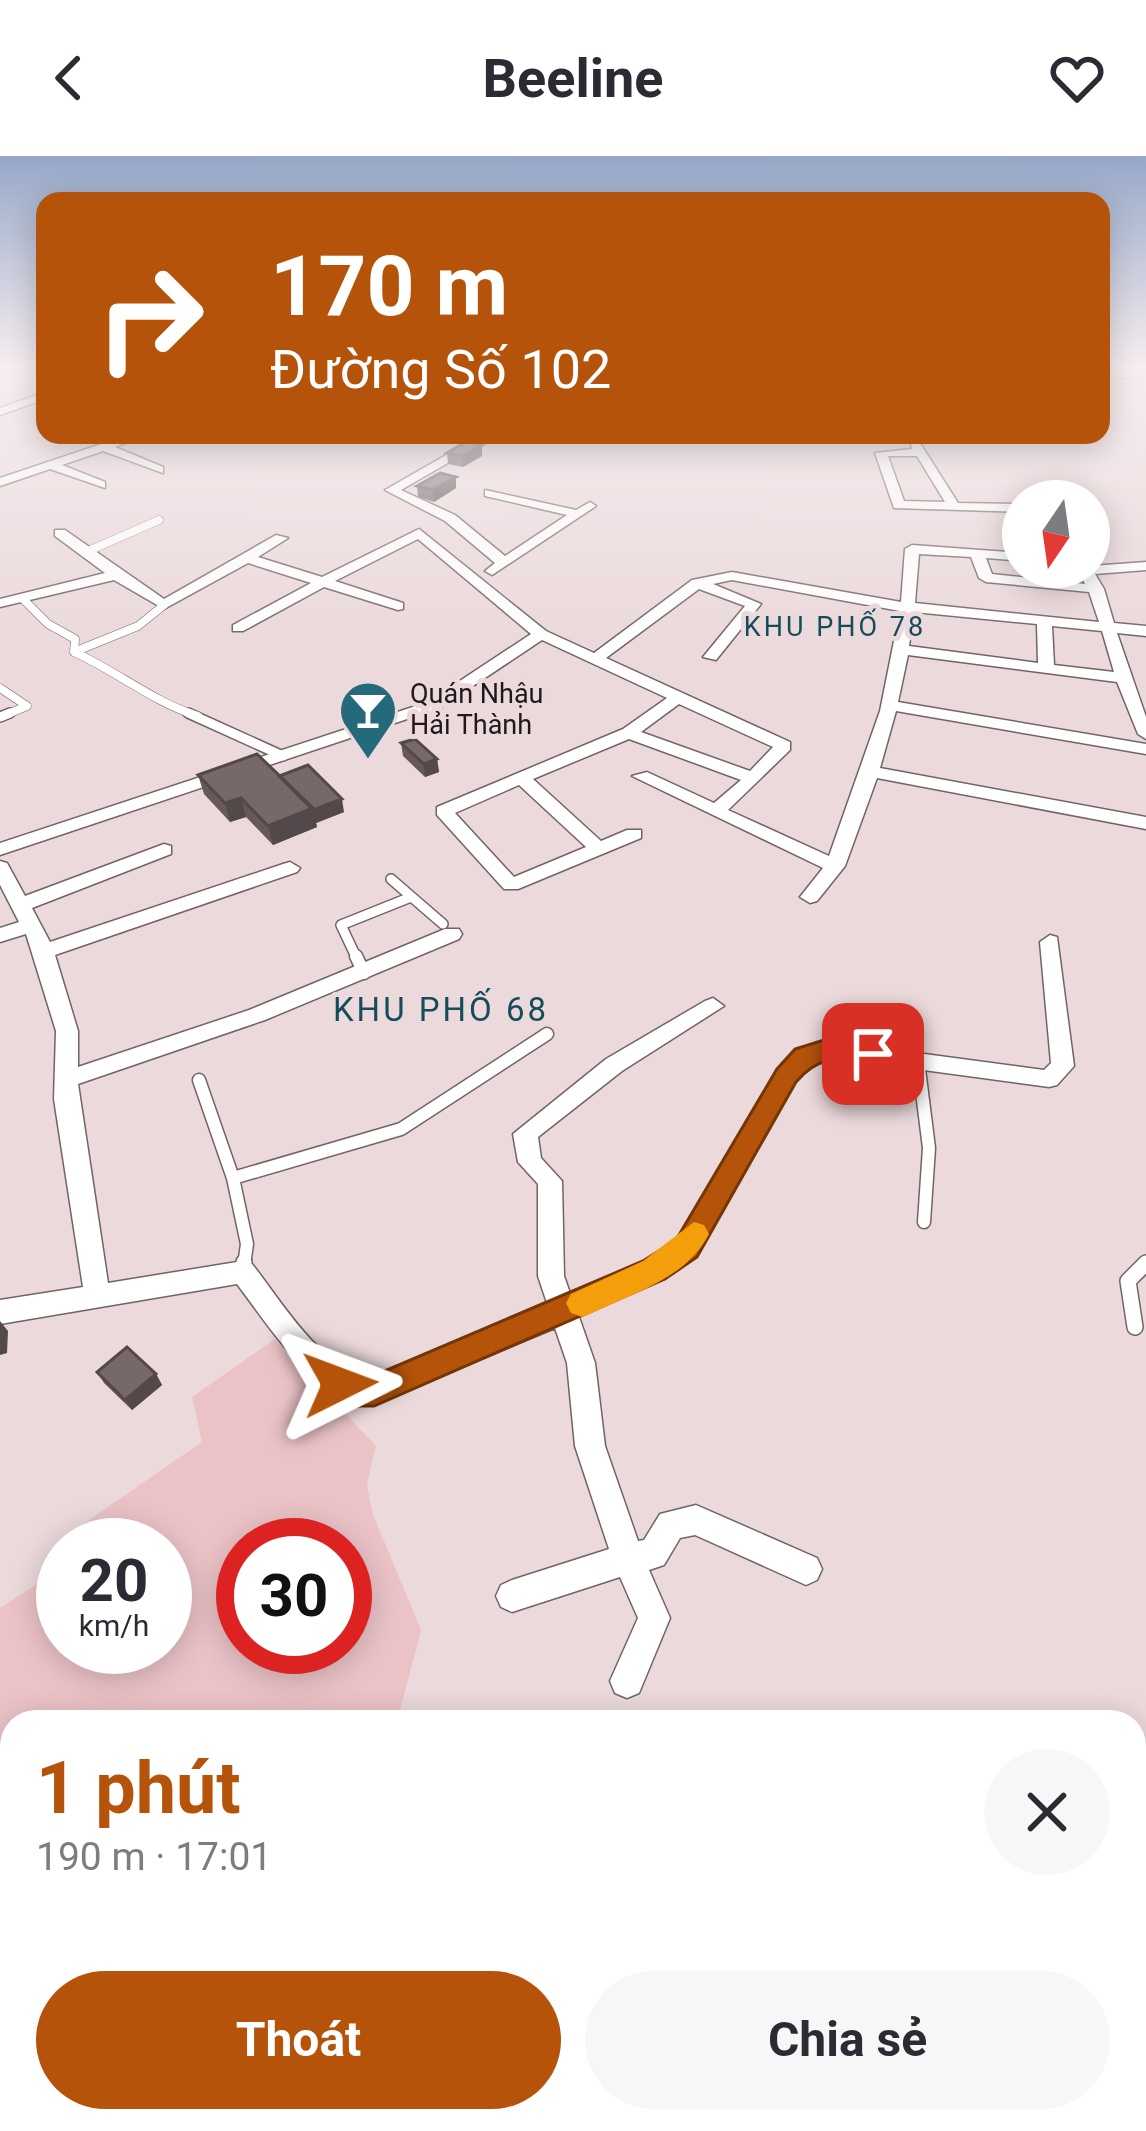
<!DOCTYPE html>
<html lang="vi">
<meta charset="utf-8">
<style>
:root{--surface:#fff;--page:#f7f7f7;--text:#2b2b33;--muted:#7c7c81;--accent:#b45309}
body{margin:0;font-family:Roboto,sans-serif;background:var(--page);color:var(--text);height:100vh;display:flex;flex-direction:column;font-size:45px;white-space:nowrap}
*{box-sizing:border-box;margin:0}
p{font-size:39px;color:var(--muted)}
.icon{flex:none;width:66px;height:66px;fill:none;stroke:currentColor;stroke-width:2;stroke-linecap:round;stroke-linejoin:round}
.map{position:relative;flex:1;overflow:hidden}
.drawer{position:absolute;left:0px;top:1554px;width:1146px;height:423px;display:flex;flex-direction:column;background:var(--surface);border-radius:36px 36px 0 0;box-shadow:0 6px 30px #0003}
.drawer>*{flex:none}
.top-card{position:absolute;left:36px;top:36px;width:1074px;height:252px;border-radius:24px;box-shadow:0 6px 30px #0003;background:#b45309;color:#fff;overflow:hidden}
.needle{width:78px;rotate:193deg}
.tools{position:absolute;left:1002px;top:324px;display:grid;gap:24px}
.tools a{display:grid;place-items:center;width:108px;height:108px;border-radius:50%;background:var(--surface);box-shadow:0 6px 30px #0003;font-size:60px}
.speed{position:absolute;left:36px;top:1362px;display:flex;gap:24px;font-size:60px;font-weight:700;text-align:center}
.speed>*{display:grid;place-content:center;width:156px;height:156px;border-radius:50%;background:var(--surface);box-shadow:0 6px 30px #0003;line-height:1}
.speed small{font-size:30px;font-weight:400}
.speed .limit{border:18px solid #d22;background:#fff;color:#111}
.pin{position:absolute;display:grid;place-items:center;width:102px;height:102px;color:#fff;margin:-51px;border-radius:24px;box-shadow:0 6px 18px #0006}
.me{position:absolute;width:132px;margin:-66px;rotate:87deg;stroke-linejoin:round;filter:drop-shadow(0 0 9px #0008)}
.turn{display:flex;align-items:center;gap:42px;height:252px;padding:0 36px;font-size:54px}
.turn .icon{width:156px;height:156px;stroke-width:2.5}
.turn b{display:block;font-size:84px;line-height:102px}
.round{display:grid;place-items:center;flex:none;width:126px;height:126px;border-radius:63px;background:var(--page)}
.overview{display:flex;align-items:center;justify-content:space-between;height:204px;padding:0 36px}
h1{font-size:72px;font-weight:700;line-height:90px;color:var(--accent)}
.button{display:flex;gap:24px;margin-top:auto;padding:24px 36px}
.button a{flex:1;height:138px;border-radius:72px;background:var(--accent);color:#fff;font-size:48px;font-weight:700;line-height:138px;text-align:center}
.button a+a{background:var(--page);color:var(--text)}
header{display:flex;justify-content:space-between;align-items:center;height:156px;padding:0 36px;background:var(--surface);font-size:54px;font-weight:700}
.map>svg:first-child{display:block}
</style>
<header><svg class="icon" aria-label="back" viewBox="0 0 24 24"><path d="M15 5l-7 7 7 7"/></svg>Beeline<svg class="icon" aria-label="heart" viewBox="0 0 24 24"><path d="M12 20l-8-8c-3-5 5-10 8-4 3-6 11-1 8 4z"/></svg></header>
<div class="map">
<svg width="1146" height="1975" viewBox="0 0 1146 1975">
<rect width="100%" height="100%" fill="#ebd9db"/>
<!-- green -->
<path fill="#ebc3c7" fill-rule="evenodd" d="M275,1183L376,1290L367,1328L372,1356L421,1474L397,1566H12V1641L0,1654V1452L63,1411V1491H165V1389H94L82,1369L202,1286L192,1241ZM243,1389H345V1491H243Z
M12,1920V1965H112L113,1975H0V1934Z"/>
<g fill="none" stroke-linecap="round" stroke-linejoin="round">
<!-- service-far5 casing -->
<g stroke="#726364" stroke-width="8">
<path id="service-far5" d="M1123,219L1146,217
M153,367L159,364"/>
</g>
<!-- service-far4 casing -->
<g stroke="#726364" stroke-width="9">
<path id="service-far4" d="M86,396L159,364
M24,444L48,468L75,483L74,496C118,516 153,546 198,560
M74,496L138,470L164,449
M0,532L27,550L3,560"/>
</g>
<!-- service-far3 casing -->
<g stroke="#726364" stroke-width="12">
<path id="service-far3" d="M188,557L283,600
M0,561L10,557
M391,723L443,768
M357,803L341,769L411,741"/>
</g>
<!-- service-far2 casing -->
<g stroke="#726364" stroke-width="15">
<path id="service-far2" d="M356,800L364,817
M918,905L929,992L924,1066
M199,924L233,1022
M244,1109L247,1088L233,1022L401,973L547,878"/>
</g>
<!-- service-far1 casing -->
<g stroke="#726364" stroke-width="18">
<path id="service-far1" d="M243,1116L244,1106
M1135,1171L1128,1125L1146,1107"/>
</g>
<!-- service casing -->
<g stroke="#726364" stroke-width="21">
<path id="service" d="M1134,1607H1146
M1134,1854L1143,1855"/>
</g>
<!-- minor casing -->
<g stroke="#726364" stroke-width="3">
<path id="minor" d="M21,211H45V217Z
M45,236V243L0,259V252Z
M128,279H145L115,291L163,311V317L103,295L62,309L105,326V332L50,313L0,330V322Z
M481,279H496L401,334L455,359L505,400L567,359L485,340V334L576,354L590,346L596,350L492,419L485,415L495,407L445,365L385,334Z
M910,284H918L958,347L1023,348V356L894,352L875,297L912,293ZM888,300H917L945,346L904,345Z
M55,374H65L164,443L276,379L288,382L258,401L322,421L419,373L546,475L594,497L692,424L732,416L901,446L905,393L912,389L1023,397V405L986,402L992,418L1085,428L1077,411L1146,406V414L1095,418L1104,433L1114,467L1146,470V480L1117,477L1146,561V583L1138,578L1117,526L908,499L898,546L1146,588V598L896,555L880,612L1146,661V673L877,622L845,710L817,745L810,747L800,741L823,712L632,620L647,616L714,647L741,624L629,583L533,623L601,685L627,674H641V682L518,733H504L437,659V651L623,573L667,542L542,484L440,552L0,699V687L428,546L531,478L418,383L335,425L403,447V453L398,454L324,431L243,475H233V469L311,427L248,407L164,453L114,424L0,451V443L105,417L55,380ZM919,398L971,401L979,422L986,426L1089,436L1099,466L915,447ZM732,424L900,455L880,555L829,700L728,654L790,594V586L606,502L699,433L745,450L703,501L716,504L761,448L713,428ZM914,456L1037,468L1038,507L909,490ZM1052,470L1102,475L1114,516L1054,509ZM679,548L773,591L750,615L641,576ZM519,629L586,691L514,721L455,657Z
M164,688L171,690V698L32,752L50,786L283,708L290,706L300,712L297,716L55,799L78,875V911L249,854L445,773H459L462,778L459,783L265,864L78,928L108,1127L243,1105L252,1108C284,1148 319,1212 373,1222L548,1150L538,1120V1028L518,1006L513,978L606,903L705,845L713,842L724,850L622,915L538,981L541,1002L562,1025L564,1120L571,1140L645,1106L677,1084L779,913L796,893L827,885L1044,914L1051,907L1040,786L1050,779L1057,781L1074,910L1057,929L1049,931L827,901L812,905L795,925L695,1100L663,1122L579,1161L595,1207L605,1290L638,1385L644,1384L660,1358L696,1349L817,1402L822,1413L817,1424L806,1429L695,1379L680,1382L664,1409L649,1414L670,1462L639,1537L627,1542L615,1537L610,1525L638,1462L620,1421L512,1456L501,1451L496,1440L501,1429L512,1424L609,1393L575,1290L567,1207L555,1172L374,1248C308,1236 275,1178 237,1128L0,1168V1144L83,1131L54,943L56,875L26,778L0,786V772L19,766L0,729V705L7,707L25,740Z
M946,1965H988L990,1975H948Z"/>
</g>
<!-- service-far5 -->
<use href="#service-far5" stroke="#fff" stroke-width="6"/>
<!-- service-far4 -->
<use href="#service-far4" stroke="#fff" stroke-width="8"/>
<!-- service-far3 -->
<use href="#service-far3" stroke="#fff" stroke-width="9"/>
<!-- service-far2 -->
<use href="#service-far2" stroke="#fff" stroke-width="12"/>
<!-- service-far1 -->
<use href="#service-far1" stroke="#fff" stroke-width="15"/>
<!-- service -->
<use href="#service" stroke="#fff" stroke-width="18"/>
<!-- minor -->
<use href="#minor" fill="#fff" fill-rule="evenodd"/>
</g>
<!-- wall -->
<path fill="#66595a" d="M482,289V300L463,311L448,308L447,297Z
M417,330L456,332L434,346L418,341Z
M401,587L437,603L439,616L425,621L403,600Z
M198,619L279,620L344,656L316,667L317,671L273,689L246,661L230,666L204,638Z
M97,1216L156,1218L162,1229L132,1254L104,1227Z"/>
<!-- shaded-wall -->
<path fill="#53494a" d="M482,289V300L463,311L462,300Z
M456,321V332L434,346L433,334Z
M437,603L439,616L425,621L424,608Z
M241,642L246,661L230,666L225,647Z
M342,643L344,656L316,667L317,671L273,689L268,670Z
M0,1165L8,1175L7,1197L0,1199Z
M156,1218L162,1229L132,1254L125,1244Z
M0,1802L12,1833V1884L0,1894Z"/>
<!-- building -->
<path fill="#776869" stroke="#53494a" stroke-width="3" d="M467,285L482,289L462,300L447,297Z
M440,317L456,321L433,334L417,330Z
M415,583L437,603L424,608L401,587Z
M257,598L313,652L268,670L241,642L225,647L198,619Z
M308,609L342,643L313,654L279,620Z
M127,1191L156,1218L125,1244L97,1216Z
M0,1849L9,1872L0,1879Z"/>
<!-- sky -->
<linearGradient id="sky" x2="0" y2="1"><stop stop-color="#97a7c8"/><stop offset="0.43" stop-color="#f6eeef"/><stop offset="1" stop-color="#f6eeef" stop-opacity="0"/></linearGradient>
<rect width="1146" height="488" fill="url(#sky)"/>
<!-- route -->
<path fill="#b45309" stroke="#753606" stroke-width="3" d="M827,883L873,889L885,898L873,908C837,903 820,898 796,926L697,1101L665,1123L374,1250H355L329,1239L324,1228L329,1218L340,1214L373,1220L643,1105L676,1084L777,913L795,893Z"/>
<!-- slow -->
<path fill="#f59e0b" d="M694,1066L704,1069L709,1078C687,1122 635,1136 592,1157L582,1161L571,1157L566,1147L571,1138L643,1105Z"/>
<!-- icons -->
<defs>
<g id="bar-pin" transform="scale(3)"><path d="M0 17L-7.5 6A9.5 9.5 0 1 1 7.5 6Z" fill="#256a7a" stroke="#ebd9db"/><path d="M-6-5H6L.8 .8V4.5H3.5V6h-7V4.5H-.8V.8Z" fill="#fff"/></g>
</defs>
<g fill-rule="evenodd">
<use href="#bar-pin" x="368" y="554"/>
</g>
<g text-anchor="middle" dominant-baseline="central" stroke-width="10" stroke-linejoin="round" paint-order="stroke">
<!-- far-neighbourhood labels -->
<g font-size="27" letter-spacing="3" fill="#144c59" stroke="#ebd9db">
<text x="835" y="471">KHU PHỐ 78</text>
</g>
<!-- far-poi labels -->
<g font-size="27" fill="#1f191a" stroke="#ebd9db" text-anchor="start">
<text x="410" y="538">Quán Nhậu<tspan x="410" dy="31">Hải Thành</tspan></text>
</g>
<!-- neighbourhood labels -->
<g font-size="33" letter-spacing="3" fill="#144c59" stroke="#ebd9db">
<text x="441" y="853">KHU PHỐ 68</text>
</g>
</g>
</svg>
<div class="tools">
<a><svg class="needle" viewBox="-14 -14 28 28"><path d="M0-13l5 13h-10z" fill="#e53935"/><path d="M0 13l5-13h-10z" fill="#7c7c81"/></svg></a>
</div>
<div class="speed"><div>20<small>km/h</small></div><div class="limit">30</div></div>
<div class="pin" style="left:873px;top:898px;background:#d93025"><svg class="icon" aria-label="arrive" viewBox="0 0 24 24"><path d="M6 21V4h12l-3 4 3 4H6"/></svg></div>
<svg class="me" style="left:340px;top:1228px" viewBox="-20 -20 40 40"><path d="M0-17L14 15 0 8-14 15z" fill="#b45309" stroke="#fff" stroke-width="4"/></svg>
<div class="top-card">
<div class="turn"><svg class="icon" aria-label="right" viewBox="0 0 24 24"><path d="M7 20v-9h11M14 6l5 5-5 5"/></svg><div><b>170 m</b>Đường Số 102</div></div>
</div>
<section class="drawer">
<div class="overview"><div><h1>1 phút</h1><p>190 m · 17:01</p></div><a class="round"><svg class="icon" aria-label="close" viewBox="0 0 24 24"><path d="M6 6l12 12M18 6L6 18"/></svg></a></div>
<div class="button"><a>Thoát</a><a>Chia sẻ</a></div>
</section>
</div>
